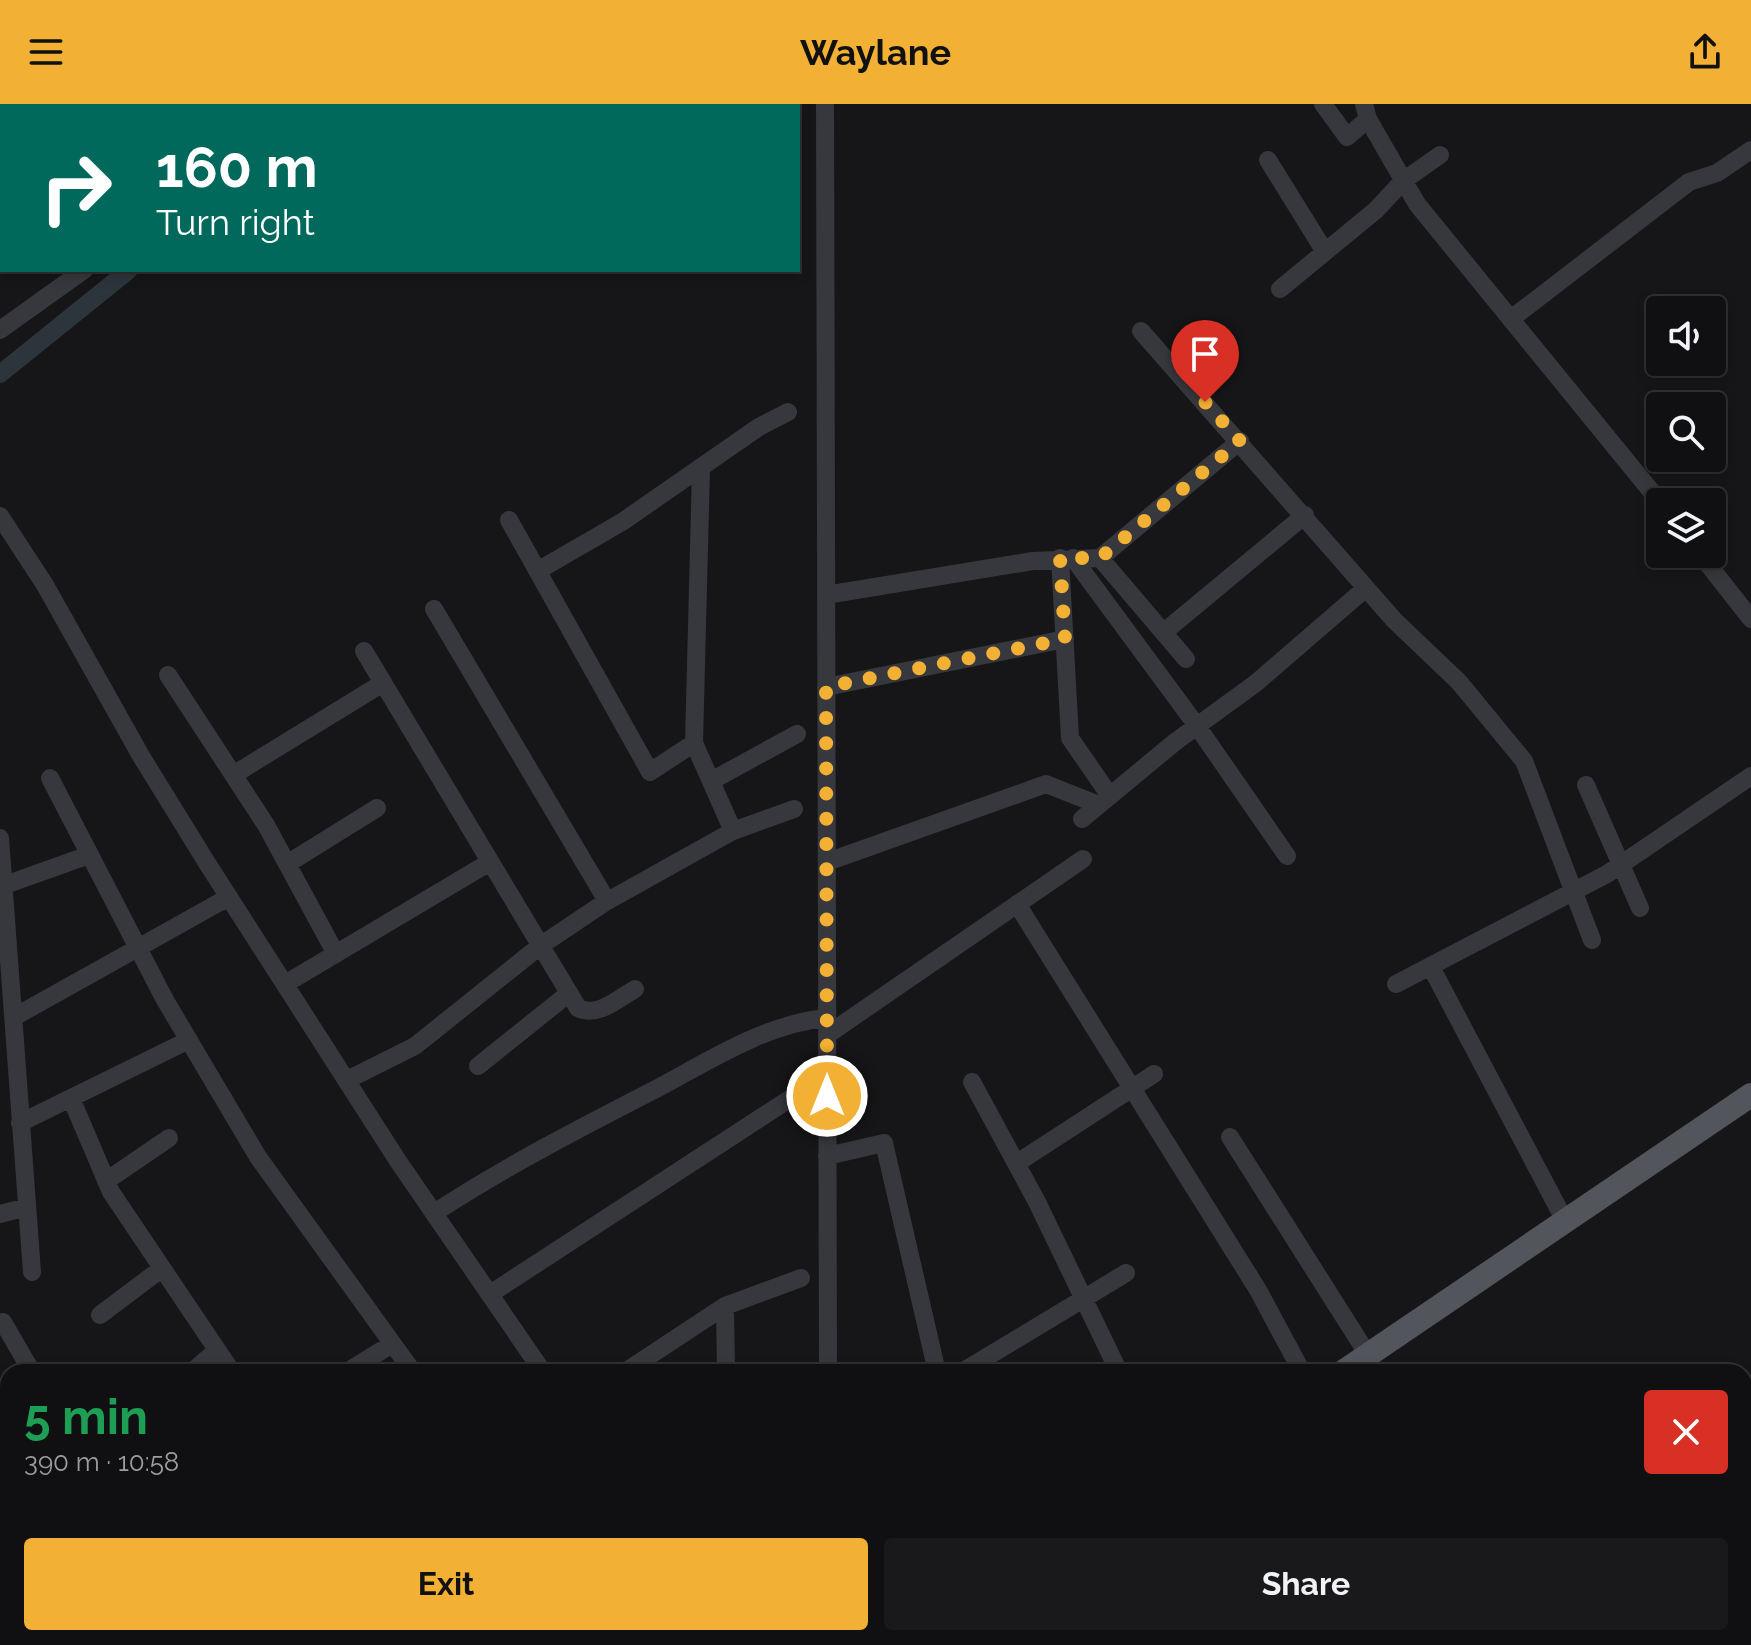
<!DOCTYPE html>
<meta charset="utf-8">
<style>
:root{--surface:#101012;--page:#19191b;--text:#f1f3f6;--muted:#9c9d9f;--line:#303032;--accent:#f2b134}
body{margin:0;font-family:Raleway,sans-serif;background:var(--page);color:var(--text);height:100vh;display:flex;flex-direction:column;font-size:30px;white-space:nowrap}
*{box-sizing:border-box;margin:0}
p{font-size:26px;color:var(--muted)}
.icon{flex:none;width:44px;height:44px;fill:none;stroke:currentColor;stroke-width:2;stroke-linecap:round;stroke-linejoin:round}
.map{position:relative;flex:1;overflow:hidden}
.side{position:absolute;left:0px;top:1260px;width:1752px;height:282px;display:flex;flex-direction:column;background:var(--surface);border-radius:24px 24px 0 0;box-shadow:0 4px 12px #0003,0 0 0 2px var(--line)}
.side>*{flex:none}
.top-card{position:absolute;left:0px;top:0px;width:800px;height:168px;box-shadow:0 4px 12px #0003,0 0 0 2px var(--line);background:#00695c;color:#fff;overflow:hidden}
.buttons{position:absolute;left:1646px;top:192px;display:grid;gap:16px}
.buttons a{display:grid;place-items:center;width:80px;height:80px;border-radius:8px;background:var(--surface);box-shadow:0 4px 12px #0003,0 0 0 2px var(--line);font-size:40px}
.pin{position:absolute;display:grid;place-items:center;width:68px;height:68px;color:#fff;margin:-82px -34px;border-radius:50% 50% 50% 0;rotate:-45deg;box-shadow:0 0 8px #0007}
.pin .icon{rotate:45deg}
.me{position:absolute;width:88px;margin:-44px;rotate:0deg;stroke-linejoin:round;filter:drop-shadow(0 0 6px #0008)}
.turn{display:flex;align-items:center;gap:28px;height:168px;padding:0 24px;font-size:36px}
.turn .icon{width:104px;height:104px;stroke-width:2.5}
.turn b{display:block;font-size:56px;line-height:68px}
.round{display:grid;place-items:center;flex:none;width:84px;height:84px;border-radius:8px;background:var(--page)}
.summary{display:flex;align-items:center;justify-content:space-between;height:136px;padding:0 24px}
h1{font-size:48px;font-weight:700;line-height:60px;color:#1e9e55}
.action{display:flex;gap:16px;margin-top:auto;padding:16px 24px}
.action a{flex:1;height:92px;border-radius:8px;background:var(--accent);color:#111;font-size:32px;font-weight:700;line-height:92px;text-align:center}
.action a+a{background:var(--page);color:var(--text)}
header{display:flex;justify-content:space-between;align-items:center;height:104px;padding:0 24px;background:var(--accent);color:#111;font-size:36px;font-weight:700}
.map>svg:first-child{display:block}
</style>
<header><svg class="icon" aria-label="menu" viewBox="0 0 24 24"><path d="M4 6h16M4 12h16M4 18h16"/></svg>Waylane<svg class="icon" aria-label="share" viewBox="0 0 24 24"><path d="M12 15V3M7 8l5-5 5 5M5 13v7h14v-7"/></svg></header>
<div class="map">
<svg width="1751" height="1541" viewBox="0 0 1751 1541">
<rect width="100%" height="100%" fill="#161618"/>
<g fill="none" stroke-linecap="round" stroke-linejoin="round">
<!-- canal -->
<path stroke="#2c353c" stroke-width="18" d="M333,2L336,0
M0,270L129,166"/>
<!-- minor -->
<path stroke="#37383d" stroke-width="18" d="M163,0L166,2
M825,0L828,1268
M1323,0L1347,33L1368,15
M1364,0L1368,15L1417,100L1660,398
M291,2L294,0
M1268,56L1325,148
M1280,185L1376,106L1403,77L1440,51
M1511,215L1689,78L1717,69L1751,46
M0,226L84,166
M1141,227L1394,516L1459,578L1524,657L1592,836
M701,365L694,639L733,727
M0,412L45,481L141,652L207,759L398,1057L543,1268
M509,416L650,668L694,639
M1700,450L1751,515
M1060,454L1070,634L1110,692
M1073,454L1197,622L1287,752
M1100,454L1186,555
M539,466L622,418L759,323L788,308
M826,491L1033,457L1100,454L1240,337
M434,505L607,797
M1164,528L1305,411
M364,547L578,904C597,914 618,895 635,885
M168,571L266,721L336,850
M826,583L1065,535
M233,671L383,579
M50,674L165,896L258,1053L413,1268
M711,677L797,630
M1586,681L1640,804
M1082,715L1175,638L1256,579L1366,484
M0,734L32,1168
M827,758L1046,680L1099,701
M287,760L377,704
M5,781L89,751
M1017,800L1258,1186L1302,1268
M1431,863L1565,1117
M285,880L490,758
M1396,880L1607,770L1751,672
M14,913L229,793
M827,931L1083,755
M478,962L568,890
M347,976L415,942L540,842L604,799L733,727L794,705
M972,978L1037,1098L1119,1268
M71,994L111,1088L232,1268
M20,1019L189,936
M1230,1033L1368,1251
M827,1052L884,1039L937,1268
M1017,1059L1154,970
M106,1077L169,1034
M434,1109C506,1062 582,1023 658,984C710,956 768,919 827,914
M0,1110L27,1103
M490,1190L791,994
M725,1202L726,1268
M100,1211L161,1165
M3,1218L32,1268
M192,1268L217,1246
M347,1268L392,1240
M625,1268L725,1202L801,1174
M962,1268L1126,1169
M0,1528L1,1541
M188,1534L194,1541
M569,1534L573,1541
M828,1534V1541
M622,1541L630,1534
M1154,1541L1163,1534"/>
<!-- major -->
<path stroke="#53555c" stroke-width="24" d="M1343,1268L1751,991
M949,1541L958,1534"/>
</g>
<g fill="none" stroke-linecap="round" stroke-linejoin="round">
<!-- route -->
<path stroke="#f2b134" stroke-width="14" stroke-dasharray="0 25.2" d="M827,992L826,583L1065,535L1060,454H1100L1240,337L1205,298"/>
</g>
</svg>
<div class="buttons">
<a><svg class="icon" aria-label="sound" viewBox="0 0 24 24"><path d="M4 9h4l5-4v14l-5-4H4zM17 9q2 3 0 6"/></svg></a>
<a><svg class="icon" aria-label="search" viewBox="0 0 24 24"><circle cx="10" cy="10" r="6"/><path d="M15 15l6 6"/></svg></a>
<a><svg class="icon" aria-label="layers" viewBox="0 0 24 24"><path d="M12 4l9 5-9 5-9-5zM3 14l9 5 9-5"/></svg></a>
</div>
<div class="pin" style="left:1205px;top:298px;background:#d93025"><svg class="icon" aria-label="arrive" viewBox="0 0 24 24"><path d="M6 21V4h12l-3 4 3 4H6"/></svg></div>
<svg class="me" style="left:827px;top:992px" viewBox="-20 -20 40 40"><circle r="17" fill="#f2b134" stroke="#fff" stroke-width="3"/><path d="M0-11L8 9 0 5-8 9z" fill="#fff"/></svg>
<div class="top-card">
<div class="turn"><svg class="icon" aria-label="right" viewBox="0 0 24 24"><path d="M7 20v-9h11M14 6l5 5-5 5"/></svg><div><b>160 m</b>Turn right</div></div>
</div>
<section class="side">
<div class="summary"><div><h1>5 min</h1><p>390 m · 10:58</p></div><a class="round" style="background:#d93025;color:#fff"><svg class="icon" aria-label="close" viewBox="0 0 24 24"><path d="M6 6l12 12M18 6L6 18"/></svg></a></div>
<div class="action"><a>Exit</a><a>Share</a></div>
</section>
</div>
